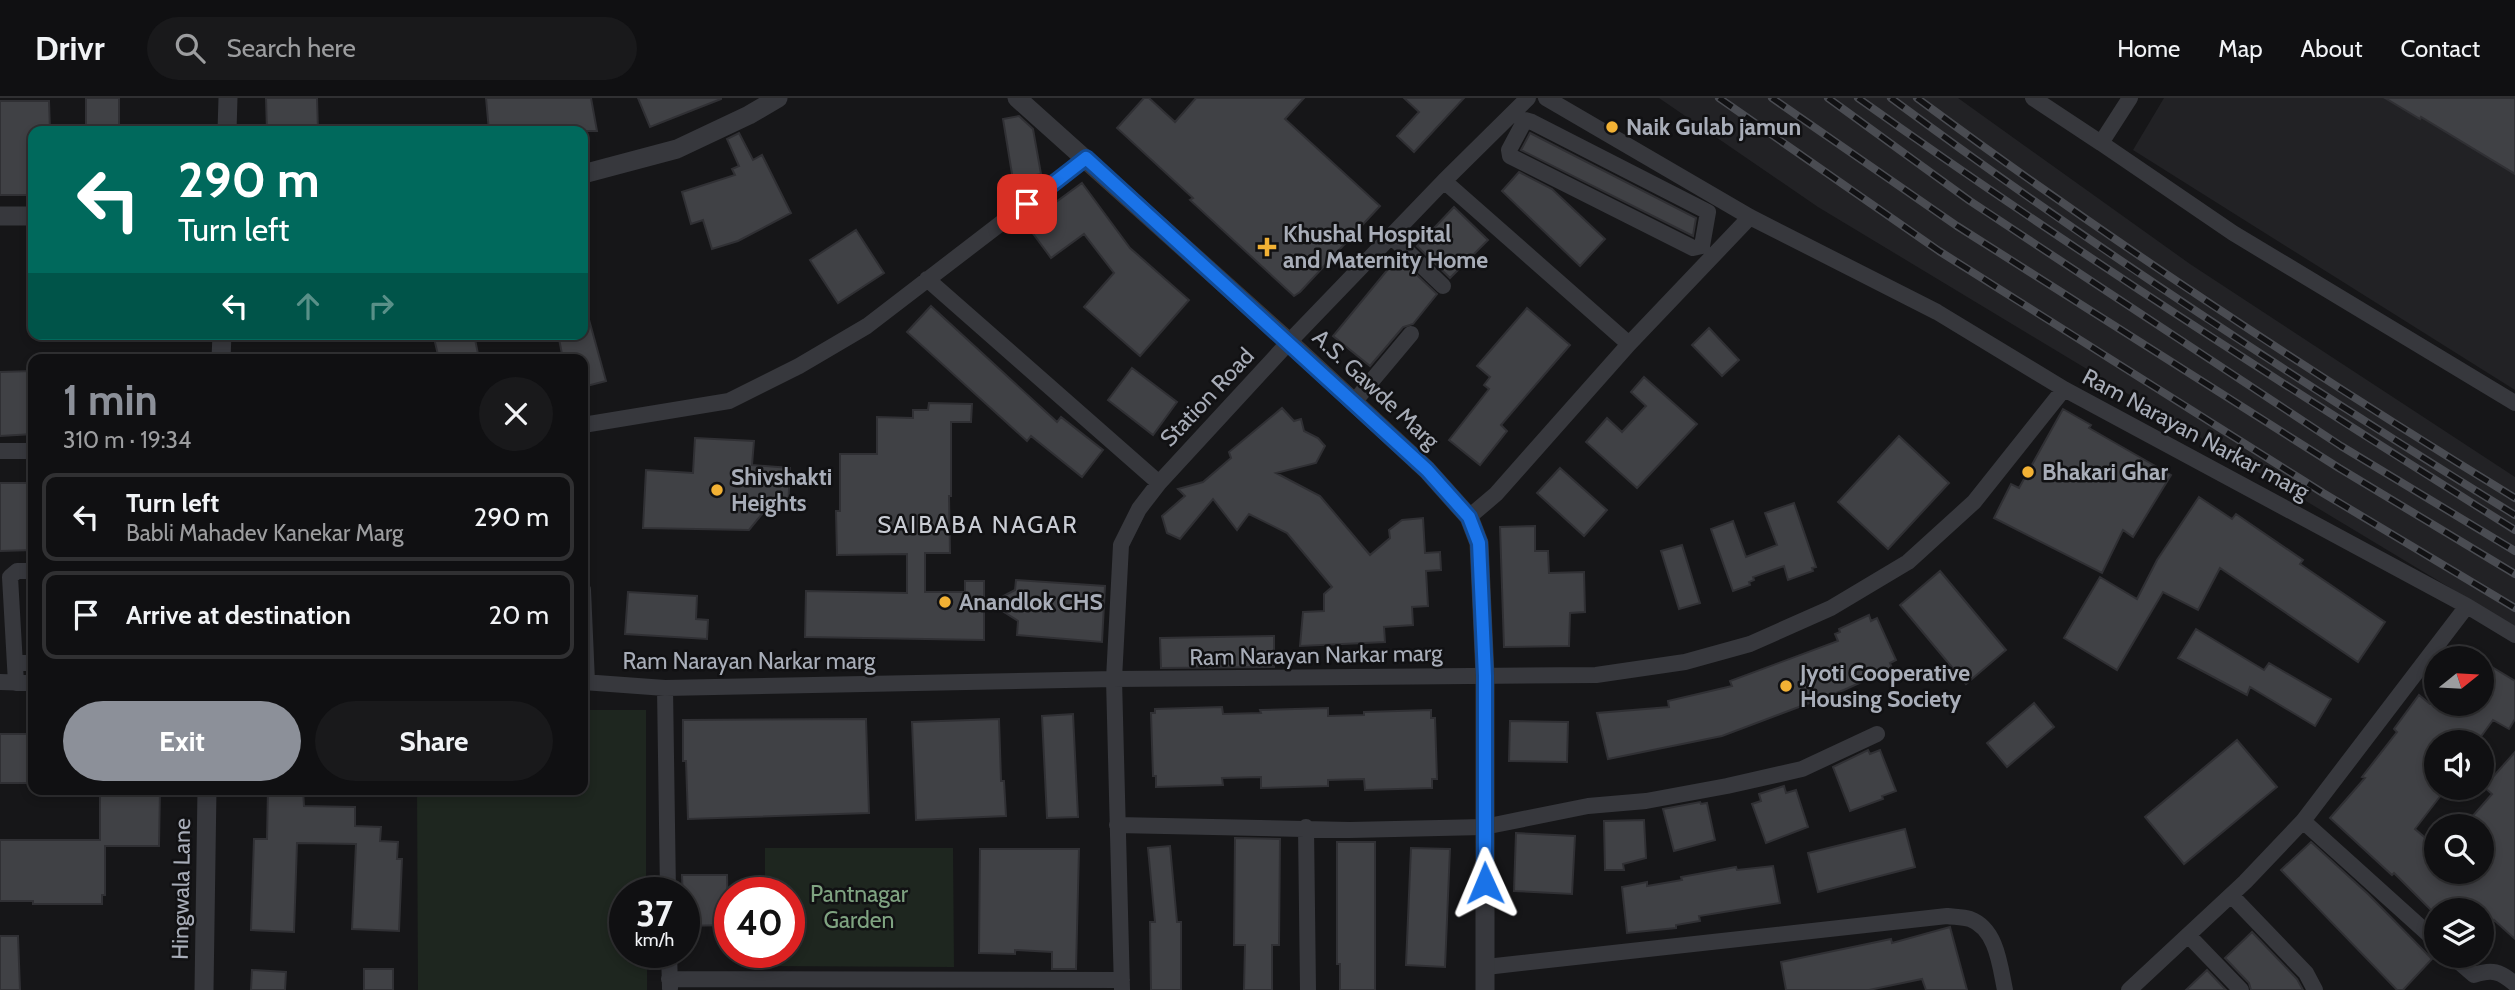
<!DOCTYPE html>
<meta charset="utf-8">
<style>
:root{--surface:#101012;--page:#19191b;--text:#f1f3f6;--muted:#9c9d9f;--line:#303032;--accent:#8c9099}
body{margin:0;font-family:Cabin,sans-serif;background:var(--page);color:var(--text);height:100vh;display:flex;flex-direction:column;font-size:26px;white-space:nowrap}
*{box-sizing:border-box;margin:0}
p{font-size:23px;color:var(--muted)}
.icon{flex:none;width:38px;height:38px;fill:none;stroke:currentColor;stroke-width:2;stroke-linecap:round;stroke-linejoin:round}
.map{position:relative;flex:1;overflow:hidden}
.drawer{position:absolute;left:28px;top:256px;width:560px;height:441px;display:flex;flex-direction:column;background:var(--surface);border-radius:14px;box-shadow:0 4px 10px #0003,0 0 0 2px var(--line)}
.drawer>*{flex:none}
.guide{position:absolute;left:28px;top:28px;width:560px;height:214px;border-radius:14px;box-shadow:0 4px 10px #0003,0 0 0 2px var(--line);background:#00695c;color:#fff;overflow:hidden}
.needle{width:46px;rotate:72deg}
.fabs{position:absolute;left:2424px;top:548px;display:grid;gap:14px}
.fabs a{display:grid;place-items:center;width:70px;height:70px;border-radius:50%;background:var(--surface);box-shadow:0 4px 10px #0003,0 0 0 2px var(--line);font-size:35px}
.speed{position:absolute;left:609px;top:779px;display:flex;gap:14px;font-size:35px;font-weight:700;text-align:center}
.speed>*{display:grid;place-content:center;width:91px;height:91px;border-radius:50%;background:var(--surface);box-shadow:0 4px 10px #0003,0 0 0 2px var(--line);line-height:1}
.speed small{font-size:18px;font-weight:400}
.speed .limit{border:10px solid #d22;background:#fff;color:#111}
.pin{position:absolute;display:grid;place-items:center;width:60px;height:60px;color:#fff;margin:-30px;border-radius:14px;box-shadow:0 4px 10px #0006}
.me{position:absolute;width:77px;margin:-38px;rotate:359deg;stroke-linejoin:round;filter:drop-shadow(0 0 5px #0008)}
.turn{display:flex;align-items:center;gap:24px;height:147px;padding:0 35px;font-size:32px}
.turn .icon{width:91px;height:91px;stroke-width:2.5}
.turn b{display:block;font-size:49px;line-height:60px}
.lanes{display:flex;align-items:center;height:66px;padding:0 35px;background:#0003;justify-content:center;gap:35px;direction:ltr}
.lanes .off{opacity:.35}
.round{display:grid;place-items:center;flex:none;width:74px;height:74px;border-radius:37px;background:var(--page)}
.overview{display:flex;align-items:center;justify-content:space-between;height:119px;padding:0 35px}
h1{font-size:42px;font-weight:700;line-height:52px;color:var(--accent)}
.action{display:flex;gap:14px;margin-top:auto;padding:14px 35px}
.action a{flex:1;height:80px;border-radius:42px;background:var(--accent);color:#fff;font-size:28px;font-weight:700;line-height:80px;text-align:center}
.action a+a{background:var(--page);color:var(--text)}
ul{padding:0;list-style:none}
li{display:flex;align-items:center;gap:21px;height:88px;margin:0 14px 10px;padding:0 21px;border:4px solid var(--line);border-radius:14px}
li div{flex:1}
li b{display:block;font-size:26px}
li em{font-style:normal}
header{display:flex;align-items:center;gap:42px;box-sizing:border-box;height:98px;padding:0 35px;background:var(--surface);border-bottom:2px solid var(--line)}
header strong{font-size:33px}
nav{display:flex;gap:38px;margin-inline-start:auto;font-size:24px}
.search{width:490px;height:63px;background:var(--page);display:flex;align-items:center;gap:18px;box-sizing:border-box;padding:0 24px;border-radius:38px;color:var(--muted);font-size:26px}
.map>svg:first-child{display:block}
</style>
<header>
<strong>Drivr</strong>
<div class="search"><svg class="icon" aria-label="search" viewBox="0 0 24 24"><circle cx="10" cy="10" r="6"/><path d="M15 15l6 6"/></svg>Search here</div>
<nav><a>Home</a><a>Map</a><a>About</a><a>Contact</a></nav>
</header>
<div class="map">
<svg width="2515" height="892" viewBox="0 0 2515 892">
<rect width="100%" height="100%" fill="#161618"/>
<!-- built -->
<path fill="#222225" d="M1659,0H1958L2190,166L2515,379V529L1818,109Z
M2164,0H2515V292L2133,52Z"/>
<!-- green -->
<path fill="#1e261f" d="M583,612H646V794H625V854H647V892H418L417,691H583Z
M765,750H953L954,869L764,868V854H789V794H765Z"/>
<!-- building -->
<path fill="#404145" stroke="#303034" stroke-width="2" d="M86,0H119V33H86Z
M266,0H317L318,33H267Z
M486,0H591L597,33H489Z
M638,0H721V1L650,29Z
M1144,0H1149L1175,24L1196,0H1304L1285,21L1380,108L1300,194L1294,198L1190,102L1193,100L1117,30Z
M1404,0H1464L1414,54L1397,38L1419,14Z
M2385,0H2515V76L2421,19L2420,21Z
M0,3H49L50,33H33V97H0Z
M1019,18L1033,31L1041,76L1013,82L1003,21Z
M739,35L753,62L762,57L791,115L738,143L712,151L703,122L691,126L682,94L735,77L732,71L739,68L727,41Z
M1530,35L1696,120L1693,138L1521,52Z
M1519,74L1552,91L1605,141L1580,168L1502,93Z
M1082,85L1130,150L1189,202L1140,258L1084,209L1114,175L1084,136L1051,160L1026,126Z
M1454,109L1488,142L1450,180L1417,148Z
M856,132L884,175L838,205L810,162Z
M1398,159L1437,196L1413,226L1403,229L1370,268L1333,238Z
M931,208L1057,324L1061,319L1103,352L1082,379L1031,338L1027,343L907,234Z
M1527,210L1570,247L1501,327L1507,333L1480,367L1449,342L1489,291L1484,287L1490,279L1477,268Z
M588,218L606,283L583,289V261H563L558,236H583V219Z
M1709,230L1739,262L1722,278L1692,247Z
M433,236H474L479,261H439Z
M1132,270L1177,304L1153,337L1108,302Z
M33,273V336L0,338V274Z
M1644,279L1697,326L1637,390L1586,344L1607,320L1622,334L1646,308L1631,294Z
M929,305L972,306L971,324H951V398H949L950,455H925V494H965V483H984V542L805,539L806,493L907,495V456L837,457L836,413H840V356H877V319L913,320V312H928Z
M1282,310L1294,323L1301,321L1304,333L1318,340L1325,348L1316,365L1276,375L1320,398L1370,457L1390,440L1389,432L1402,422L1423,420L1425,455L1440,454L1441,472L1426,473L1428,508L1412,509L1413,527L1384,529L1385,544L1300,548L1303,514L1324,513V496L1332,489L1287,435L1249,416L1237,432L1213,401L1180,441L1167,435L1162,418L1185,398L1178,391L1203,384L1231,360L1229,354Z
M2063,311L2091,327L2089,330L2171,377L2133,439L2123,432L2102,475L1994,420L2011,386L2019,390Z
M1899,338L1949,385L1888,451L1838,404Z
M695,340L754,343L752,367L790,370L788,411L767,410L749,432L643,430L646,372L693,375Z
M1560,370L1607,412L1584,438L1537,395Z
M0,385H33V452L0,453Z
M2199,399L2232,421L2236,416L2303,462L2300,466L2385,524L2358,564L2220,470L2198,512L2163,494L2117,572L2064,540L2100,479L2137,501L2157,462Z
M1794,405L1816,469L1812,470L1813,473L1788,482L1784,468L1753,479L1754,482L1749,484L1750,487L1733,493L1711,431L1733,423L1746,459L1777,447L1765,415Z
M1535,428V453H1548L1549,475L1584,474L1585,514L1570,515L1569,548L1504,549L1500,429Z
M1682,447L1700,505L1679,511L1661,453Z
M1940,473L2006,552L1966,586L1900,507Z
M1016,482L1105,488L1102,544L1017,537L1018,523L990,505L1015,492Z
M628,494L697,498L696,521L708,522L707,541L625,536Z
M1869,517L1871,523L1877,520L1896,562L1890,565L1892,570L1844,592L1722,638L1608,661L1597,615L1669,609L1668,603L1732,588L1730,583L1838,543L1835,536L1840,534L1839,531Z
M2196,531L2264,572L2269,565L2331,601L2315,628L2250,589L2247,597L2178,560Z
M1274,538V569L1161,570L1160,540Z
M2482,563L2515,583V621L2509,631L2493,622L2477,644H2436V690L2445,692L2415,731L2436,749V774H2482V728H2464L2492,696L2484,689L2515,654V841L2494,822L2482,834V812H2431L2394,775L2392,777L2330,720L2365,680L2362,679L2397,634L2394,631L2419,597L2430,606H2482Z
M2034,605L2054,629L2007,669L1987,645Z
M1222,609L1223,616L1261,615L1260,612L1328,610V618L1364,617V614L1431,612V620H1435L1437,681H1432V690L1365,692L1364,681L1328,682V688L1261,690V679L1222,680L1223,687L1156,689V678H1153L1151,615H1155V611Z
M1073,616L1078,719L1047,720L1042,618Z
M866,621L869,715L688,721L686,663H683V622Z
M999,621L1001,683H1004L1006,718L916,722L912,624Z
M1510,623L1568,624L1567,664L1509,663Z
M0,636H33V685H0Z
M2237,642L2277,689L2184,766L2145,719Z
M1868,652L1870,656L1880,652L1896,693L1882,698L1883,701L1850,713L1833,669Z
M1784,688L1786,695L1796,692L1808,729L1766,745L1752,706L1761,703L1759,696Z
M100,691H160L159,748H105V797H102V806H33V803H0V742H100Z
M268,691H303L304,708L355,709V728L381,729L380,743L398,744L397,761H402L399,833L352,831L356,746L297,745L294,834L251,832L254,741H267Z
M1700,704L1701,706L1707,705L1715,742L1674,753L1663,711Z
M1644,722L1646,760L1623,766L1624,772H1605L1604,723Z
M1905,731L1915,769L1818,794L1808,755Z
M1516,735L1575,738L1572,796L1514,793Z
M1235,740L1280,741L1279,847H1272V892H1244L1245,847H1234Z
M1337,744H1375V892H1340V866H1337Z
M2311,744L2368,796L2432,861L2403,892H2397L2281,772Z
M1170,748L1177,824H1181V892H1151L1150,824H1155L1148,750Z
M1411,750L1450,751L1445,869L1406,867Z
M980,751H1079L1076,871H1052V854L1015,852V856L979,855Z
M1773,768L1780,805L1699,818L1700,823L1676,827V830L1627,835L1622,789L1647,784V788L1682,782L1681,779L1736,769L1737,772Z
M682,777H727L728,827L684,828Z
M1950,829L1967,892H1926L1922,881L1869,892H1786L1781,864L1891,841L1892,845Z
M2252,834L2297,881L2303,892H2251L2249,885L2225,860Z
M0,838H18L20,892H0Z
M364,871H393V892H364Z
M252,872L286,874L285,892H251Z
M2207,872L2226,892H2186Z"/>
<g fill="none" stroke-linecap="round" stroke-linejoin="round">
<!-- minor -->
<path stroke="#37383d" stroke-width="16" d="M1546,0L1750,119L1937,214L2064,291L2467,508L2515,537
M2033,0L2101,45L2130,0
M1525,22L1532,24L1708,114L1702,148L1693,150L1510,58L1509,52Z
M2101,45L2233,135L2515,305
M1444,83L1629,246
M1391,138L1443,188
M927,181L1159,385
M1354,304L1411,236
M583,327L729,303L799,268L867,228L1086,60
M0,353H33
M1469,419L1496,396L1629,246L1750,119
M583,492L587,584
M15,565H33
M0,584L33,585
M583,584L665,590L1114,581L1596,577L1685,564L1750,546L1831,510L1908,464L1974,404L2064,291
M16,585L10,479L17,473H33
M665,590L668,794
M2303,723L2436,843
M1117,727L1350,732L1484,729L1588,708L1646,703L1727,688L1802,671L1877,636
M1306,729L1308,892
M2231,797L2306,875L2315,892
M2188,837L2241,892
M669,854L670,890
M2452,858L2474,877C2492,871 2500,873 2515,886
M1486,869L1947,818C1954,819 1963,819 1970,821C1997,831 2000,868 2005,892
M669,881L1122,882
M1122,892L1114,581L1121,447L1139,411L1159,385L1289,244L1444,83L1528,0
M2129,892L2245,784L2303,723L2467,508"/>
<!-- tertiary -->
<path stroke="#37383d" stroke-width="19" d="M1017,0L1289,244L1427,372L1469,419L1479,445L1485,578V892
M227,33L228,0
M583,76L677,51L749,17L778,0
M0,118H33
M221,261L222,236
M204,892L207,691"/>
<!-- rail casing -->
<g stroke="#4a4c52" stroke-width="8">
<path id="rail" d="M1719,0L1939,153L2323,395L2515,510
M1772,0L1957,128L2339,370L2515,476
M1828,0L1970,103L2341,348L2515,453
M1858,0C2072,152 2293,293 2515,432
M1891,0C2092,149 2303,286 2515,417
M1917,0C2110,143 2311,275 2515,400"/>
</g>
<!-- rail -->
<use href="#rail" stroke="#111113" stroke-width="5" stroke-dasharray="16" stroke-linecap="butt"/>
</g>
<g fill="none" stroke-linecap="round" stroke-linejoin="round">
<!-- route casing -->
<g stroke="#114b97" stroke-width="18">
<path id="route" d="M1027,106L1086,60L1427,372L1469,419L1479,445L1485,578V785"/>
</g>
<!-- route -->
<use href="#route" stroke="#1a73e8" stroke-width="12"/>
</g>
<!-- markers -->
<g fill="#f2b134" stroke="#111113" stroke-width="2.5">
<circle cx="1612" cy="29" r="7"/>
<path d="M1263.5 138.5h7v7h7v7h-7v7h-7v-7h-7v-7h7z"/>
<circle cx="2028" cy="374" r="7"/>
<circle cx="717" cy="392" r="7"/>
<circle cx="945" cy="504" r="7"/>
<circle cx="1786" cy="588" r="7"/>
</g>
<g text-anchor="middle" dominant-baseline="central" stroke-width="5" stroke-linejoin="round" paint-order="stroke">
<!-- poi labels -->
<g font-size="23" font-weight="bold" fill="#a8adb8" stroke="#111113" text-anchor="start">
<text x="1626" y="29">Naik Gulab jamun</text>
<text x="1283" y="136">Khushal Hospital<tspan x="1283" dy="26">and Maternity Home</tspan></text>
<text x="2042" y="374">Bhakari Ghar</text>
<text x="731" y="379">Shivshakti<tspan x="731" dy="26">Heights</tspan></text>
<text x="959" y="504">Anandlok CHS</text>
<text x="1800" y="575">Jyoti Cooperative<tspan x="1800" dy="26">Housing Society</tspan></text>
</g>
<!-- street labels -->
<g font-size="23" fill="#a8adb8" stroke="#111113">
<text transform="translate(1376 291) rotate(43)">A.S. Gawde Marg</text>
<text transform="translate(1207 299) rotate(-47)">Station Road</text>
<text transform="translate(2196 336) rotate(28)">Ram Narayan Narkar marg</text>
<text transform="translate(1316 557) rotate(-1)">Ram Narayan Narkar marg</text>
<text x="749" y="563">Ram Narayan Narkar marg</text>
<text transform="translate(181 791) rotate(-89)">Hingwala Lane</text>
</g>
<!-- park labels -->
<g font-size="23" fill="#7fa381" stroke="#111113">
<text x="859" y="796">Pantnagar<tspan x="859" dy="26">Garden</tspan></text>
</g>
<!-- neighbourhood labels -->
<g font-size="24" letter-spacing="2" fill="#c9ccd4" stroke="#111113">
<text x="978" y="426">SAIBABA NAGAR</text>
</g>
</g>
</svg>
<div class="fabs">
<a><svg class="needle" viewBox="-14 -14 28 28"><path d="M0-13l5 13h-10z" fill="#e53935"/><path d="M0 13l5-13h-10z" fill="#9c9d9f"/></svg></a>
<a><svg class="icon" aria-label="sound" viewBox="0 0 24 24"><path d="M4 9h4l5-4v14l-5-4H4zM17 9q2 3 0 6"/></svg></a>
<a><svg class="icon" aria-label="search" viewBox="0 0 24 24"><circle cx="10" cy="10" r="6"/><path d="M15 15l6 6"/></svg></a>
<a><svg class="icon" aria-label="layers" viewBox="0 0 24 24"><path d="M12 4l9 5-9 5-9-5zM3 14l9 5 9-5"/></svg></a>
</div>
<div class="speed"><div>37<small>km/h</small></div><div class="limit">40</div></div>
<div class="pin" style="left:1027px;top:106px;background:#d93025"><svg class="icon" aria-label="arrive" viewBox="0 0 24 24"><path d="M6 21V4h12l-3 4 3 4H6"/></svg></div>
<svg class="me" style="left:1485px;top:785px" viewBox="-20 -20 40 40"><path d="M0-17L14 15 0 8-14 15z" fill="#1a73e8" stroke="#fff" stroke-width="4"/></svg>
<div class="guide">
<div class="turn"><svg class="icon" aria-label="left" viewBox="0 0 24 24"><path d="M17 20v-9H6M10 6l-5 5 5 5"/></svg><div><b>290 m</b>Turn left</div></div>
<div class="lanes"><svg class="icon" aria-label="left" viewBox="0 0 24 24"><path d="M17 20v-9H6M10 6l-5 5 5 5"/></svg><svg class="icon off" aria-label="ahead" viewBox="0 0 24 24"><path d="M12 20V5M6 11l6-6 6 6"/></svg><svg class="icon off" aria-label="right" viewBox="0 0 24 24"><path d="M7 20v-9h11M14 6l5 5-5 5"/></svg></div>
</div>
<section class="drawer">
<div class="overview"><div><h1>1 min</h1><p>310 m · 19:34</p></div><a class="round"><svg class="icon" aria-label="close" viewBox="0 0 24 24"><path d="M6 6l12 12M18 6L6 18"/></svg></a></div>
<ul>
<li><svg class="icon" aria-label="left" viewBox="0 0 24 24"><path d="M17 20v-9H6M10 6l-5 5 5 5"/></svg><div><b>Turn left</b><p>Babli Mahadev Kanekar Marg</p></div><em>290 m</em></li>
<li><svg class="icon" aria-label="arrive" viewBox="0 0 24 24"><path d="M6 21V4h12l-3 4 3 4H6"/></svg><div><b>Arrive at destination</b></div><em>20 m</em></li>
</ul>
<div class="action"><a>Exit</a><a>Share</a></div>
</section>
</div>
